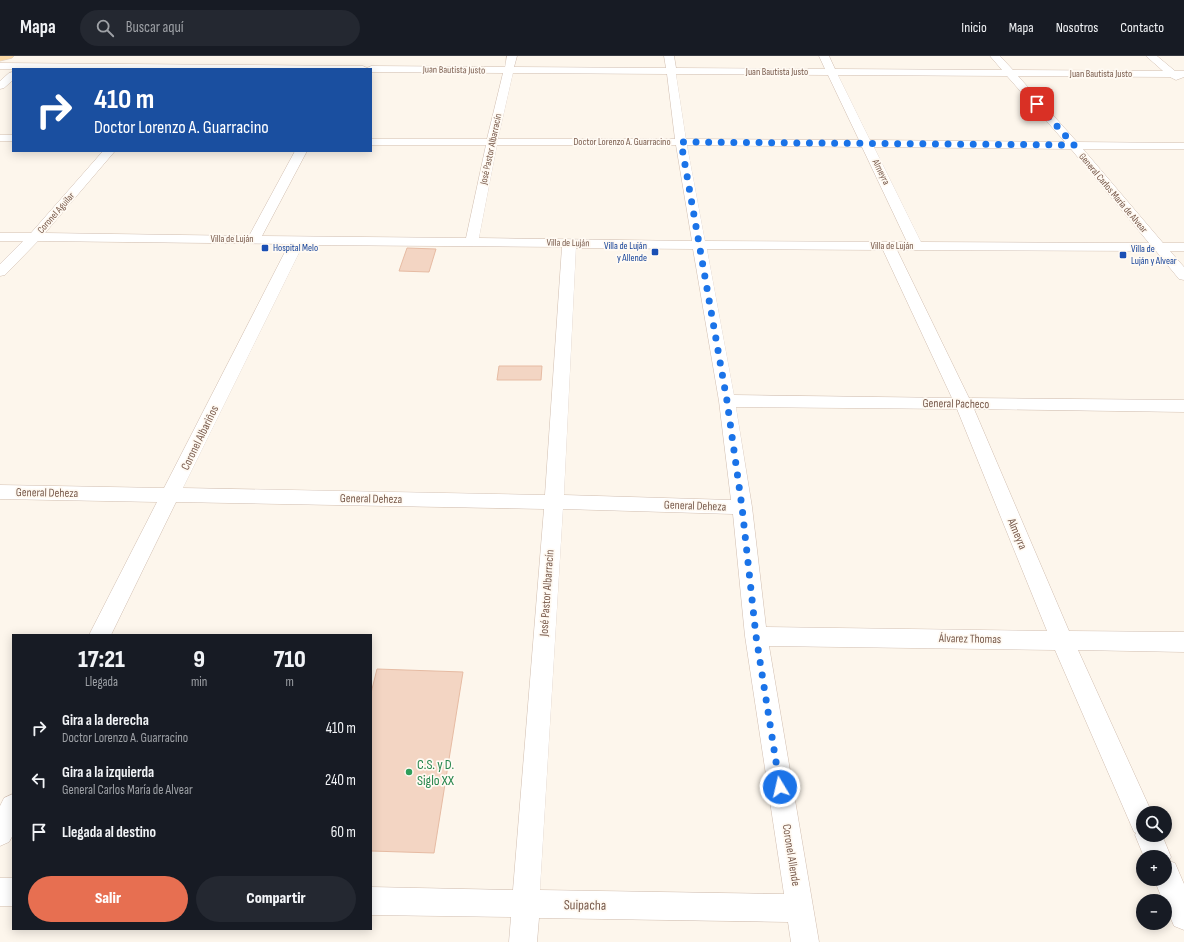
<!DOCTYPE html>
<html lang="es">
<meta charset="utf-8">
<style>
:root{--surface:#171b24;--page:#242831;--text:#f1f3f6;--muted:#9ea1a6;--line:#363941;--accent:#e76f51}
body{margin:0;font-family:"Sofia Sans Condensed",sans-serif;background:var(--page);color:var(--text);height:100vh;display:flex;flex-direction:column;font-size:15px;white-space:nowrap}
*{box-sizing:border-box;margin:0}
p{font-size:13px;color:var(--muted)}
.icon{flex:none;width:22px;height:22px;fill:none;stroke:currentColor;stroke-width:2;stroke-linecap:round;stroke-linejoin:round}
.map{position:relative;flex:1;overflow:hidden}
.side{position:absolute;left:12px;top:578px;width:360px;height:296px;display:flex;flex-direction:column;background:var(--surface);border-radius:0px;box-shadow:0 2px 10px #0003}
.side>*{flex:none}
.hud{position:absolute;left:12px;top:12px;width:360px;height:84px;border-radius:0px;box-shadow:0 2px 10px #0003;background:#1a4fa0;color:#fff;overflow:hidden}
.tools{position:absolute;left:1136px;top:750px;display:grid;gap:8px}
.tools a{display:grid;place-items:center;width:36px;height:36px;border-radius:50%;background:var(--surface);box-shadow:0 2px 10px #0003;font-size:20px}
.pin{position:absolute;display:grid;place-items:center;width:34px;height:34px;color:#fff;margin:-17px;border-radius:8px;box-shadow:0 2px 6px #0006}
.me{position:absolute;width:44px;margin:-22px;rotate:351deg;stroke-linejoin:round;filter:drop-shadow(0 0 3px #0008)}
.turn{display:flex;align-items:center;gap:14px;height:84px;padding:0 16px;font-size:18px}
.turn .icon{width:52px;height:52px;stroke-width:2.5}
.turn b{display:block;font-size:28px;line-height:34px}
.eta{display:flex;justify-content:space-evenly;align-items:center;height:68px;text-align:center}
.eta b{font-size:24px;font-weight:800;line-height:28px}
.button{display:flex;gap:8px;margin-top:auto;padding:8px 16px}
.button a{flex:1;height:46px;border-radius:24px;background:var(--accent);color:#fff;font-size:16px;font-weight:800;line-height:46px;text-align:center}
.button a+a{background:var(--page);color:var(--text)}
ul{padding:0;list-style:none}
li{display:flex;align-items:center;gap:12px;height:52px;padding:0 16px}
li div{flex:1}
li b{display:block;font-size:15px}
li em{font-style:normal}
header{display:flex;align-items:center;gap:24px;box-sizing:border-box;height:56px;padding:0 20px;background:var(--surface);border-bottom:1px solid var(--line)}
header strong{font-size:19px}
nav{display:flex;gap:22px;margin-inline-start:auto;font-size:14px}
.search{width:280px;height:36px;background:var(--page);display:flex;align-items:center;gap:10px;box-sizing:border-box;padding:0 14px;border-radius:22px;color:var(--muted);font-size:15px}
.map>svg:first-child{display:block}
</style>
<header>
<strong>Mapa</strong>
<div class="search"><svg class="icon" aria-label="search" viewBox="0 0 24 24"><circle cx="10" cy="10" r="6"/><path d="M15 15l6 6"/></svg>Buscar aquí</div>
<nav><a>Inicio</a><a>Mapa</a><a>Nosotros</a><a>Contacto</a></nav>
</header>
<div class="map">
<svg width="1184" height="886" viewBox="0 0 1184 886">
<rect width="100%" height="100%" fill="#fdf6ec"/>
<!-- building -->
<path fill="#f3d5c3" stroke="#e6bba3" d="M407,192L436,193L429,216L399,215Z
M499,310H542L541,324H497Z
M377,613L463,616L434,797L371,795V637Z"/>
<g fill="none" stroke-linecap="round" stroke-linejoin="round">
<!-- minor casing -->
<g stroke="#d1beb0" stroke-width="1">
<path id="minor" d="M507,0H517L514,11L666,12L664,0H674L676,12L825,13L819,0H829L835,13L1002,14L990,0H1000L1013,14L1163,15L1146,0H1157L1175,15H1184V21L1176,24L1170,21L1018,20L1077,86L1184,87V93H1083L1163,187H1184V195H1170L1184,211V224L1179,223L1156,195L897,194L969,342L1184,344V356L974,353L1069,575L1184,576V596L1078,594L1152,757H1143V779H1162L1171,801L1169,805L1175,807L1184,828V874L1174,870L1165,849V845H1163L1154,823H1165V801H1144L1135,779L1136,777L1134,776L1055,594L769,590L819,886H791L788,866L539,862L537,886H509L511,861L371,859V831L513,834L544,453L176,446L111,579H89L157,446L0,443V429L164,432L289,188L38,185L5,219L0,220V208L23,185H0V177H31L103,95H115L45,177L249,180L295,95H307L262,180L466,182L486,89H371V83H487L503,17L371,16V13H0V7L363,10L367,12L371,10L505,11ZM513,17L667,18L675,83H498ZM676,18L828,19L859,84L686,83ZM838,19L1007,20L1065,86L870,84ZM497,89H676L692,185L479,182ZM687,89L862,91L907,186L705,185ZM874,91L1071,93L1149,187L921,186ZM303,189L562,191L545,439L183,432ZM576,192L693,193L719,345L731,444L564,439ZM707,193L883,194L952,342L734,339ZM736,351L957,353L1047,575L766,571L752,451ZM563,453L733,458L745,580L784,838L540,834Z
M13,16V24L4,32L0,33V25L9,17Z
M0,79H13V85H0Z
M13,738V779L9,786L0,790V750L4,742Z
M0,822H13V850H0Z"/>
</g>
<!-- major casing -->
<g stroke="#dad1cd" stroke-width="1">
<path id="major" d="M0,0H14L12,2L0,5Z"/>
</g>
<!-- minor -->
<use href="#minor" fill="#fff" fill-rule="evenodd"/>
<!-- major -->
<use href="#major" fill="#fbd9a5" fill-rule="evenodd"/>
</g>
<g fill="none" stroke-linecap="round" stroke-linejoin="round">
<!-- route -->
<path stroke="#1a73e8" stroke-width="7" stroke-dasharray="0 12.6" d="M780,731L756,580L742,451L727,345L681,86L1074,89L1037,48"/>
</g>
<!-- markers -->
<g fill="#1a4fb4" stroke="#fffaf3" stroke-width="1.5">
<rect x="261" y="188" width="8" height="8" rx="2"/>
<rect x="651" y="192" width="8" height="8" rx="2"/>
<rect x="1119" y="195" width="8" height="8" rx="2"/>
</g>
<circle fill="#2e9e5b" stroke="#fffaf3" stroke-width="1.5" cx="409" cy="716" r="4"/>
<g text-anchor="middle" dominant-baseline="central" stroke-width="3.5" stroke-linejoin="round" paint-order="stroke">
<!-- far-street labels -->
<g font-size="10" fill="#7a5c4d" stroke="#fffaf3">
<text transform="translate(454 14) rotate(1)">Juan Bautista Justo</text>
<text x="777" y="16">Juan Bautista Justo</text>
<text x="1101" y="18">Juan Bautista Justo</text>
<text x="622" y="86">Doctor Lorenzo A. Guarracino</text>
<text transform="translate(491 93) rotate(-78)">José Pastor Albarracín</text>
<text transform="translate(881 116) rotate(64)">Almeyra</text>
<text transform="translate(1113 137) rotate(50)">General Carlos María de Alvear</text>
<text transform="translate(56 157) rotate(-49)">Coronel Aguilar</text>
<text x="232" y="183">Villa de Luján</text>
<text transform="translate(568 187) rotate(1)">Villa de Luján</text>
<text x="892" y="190">Villa de Luján</text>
</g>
<!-- far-transit labels -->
<g font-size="10" fill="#164399" stroke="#fffaf3" text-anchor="start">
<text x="647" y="190" text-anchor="end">Villa de Luján<tspan x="647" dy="12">y Allende</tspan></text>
<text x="273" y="192">Hospital Melo</text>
<text x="1131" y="193">Villa de<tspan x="1131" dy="12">Luján y Alvear</tspan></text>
</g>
<!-- street labels -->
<g font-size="12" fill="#7a5c4d" stroke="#fffaf3">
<text transform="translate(956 348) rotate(1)">General Pacheco</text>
<text transform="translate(200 382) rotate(-64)">Coronel Albariños</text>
<text transform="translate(47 437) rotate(1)">General Deheza</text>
<text transform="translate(371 443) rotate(1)">General Deheza</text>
<text transform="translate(695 450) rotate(2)">General Deheza</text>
<text transform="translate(1017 478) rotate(67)">Almeyra</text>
<text transform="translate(547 537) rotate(-86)">José Pastor Albarracín</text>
<text transform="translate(970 583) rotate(1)">Álvarez Thomas</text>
<text transform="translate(791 799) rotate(81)">Coronel Allende</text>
</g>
<!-- near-leisure labels -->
<g font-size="14" fill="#27864d" stroke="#fffaf3" text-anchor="start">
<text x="417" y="708">C.S. y D.<tspan x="417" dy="16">Siglo XX</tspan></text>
</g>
<!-- near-street labels -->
<g font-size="14" fill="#7a5c4d" stroke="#fffaf3">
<text transform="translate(585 849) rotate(1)">Suipacha</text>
</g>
</g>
</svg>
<div class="tools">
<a><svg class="icon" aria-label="search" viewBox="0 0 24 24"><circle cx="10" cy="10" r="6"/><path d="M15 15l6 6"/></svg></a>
<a>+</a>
<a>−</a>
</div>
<div class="pin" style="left:1037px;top:48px;background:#d93025"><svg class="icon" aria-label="arrive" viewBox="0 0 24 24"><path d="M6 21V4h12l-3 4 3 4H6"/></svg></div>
<svg class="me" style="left:780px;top:731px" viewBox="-20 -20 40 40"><circle r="17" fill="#1a73e8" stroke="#fff" stroke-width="3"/><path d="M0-11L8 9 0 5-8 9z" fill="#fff"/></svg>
<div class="hud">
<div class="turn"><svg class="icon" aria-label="right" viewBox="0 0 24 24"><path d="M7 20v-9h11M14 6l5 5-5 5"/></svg><div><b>410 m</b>Doctor Lorenzo A. Guarracino</div></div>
</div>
<section class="side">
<div class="eta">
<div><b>17:21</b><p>Llegada</p></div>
<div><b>9</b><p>min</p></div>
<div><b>710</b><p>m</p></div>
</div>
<ul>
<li><svg class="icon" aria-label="right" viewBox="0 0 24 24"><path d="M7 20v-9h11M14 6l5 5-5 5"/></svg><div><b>Gira a la derecha</b><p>Doctor Lorenzo A. Guarracino</p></div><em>410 m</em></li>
<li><svg class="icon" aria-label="left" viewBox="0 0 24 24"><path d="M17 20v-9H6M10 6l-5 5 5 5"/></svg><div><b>Gira a la izquierda</b><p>General Carlos María de Alvear</p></div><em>240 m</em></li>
<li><svg class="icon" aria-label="arrive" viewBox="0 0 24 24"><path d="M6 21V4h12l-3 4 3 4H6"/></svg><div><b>Llegada al destino</b></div><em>60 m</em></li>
</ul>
<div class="button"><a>Salir</a><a>Compartir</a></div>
</section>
</div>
